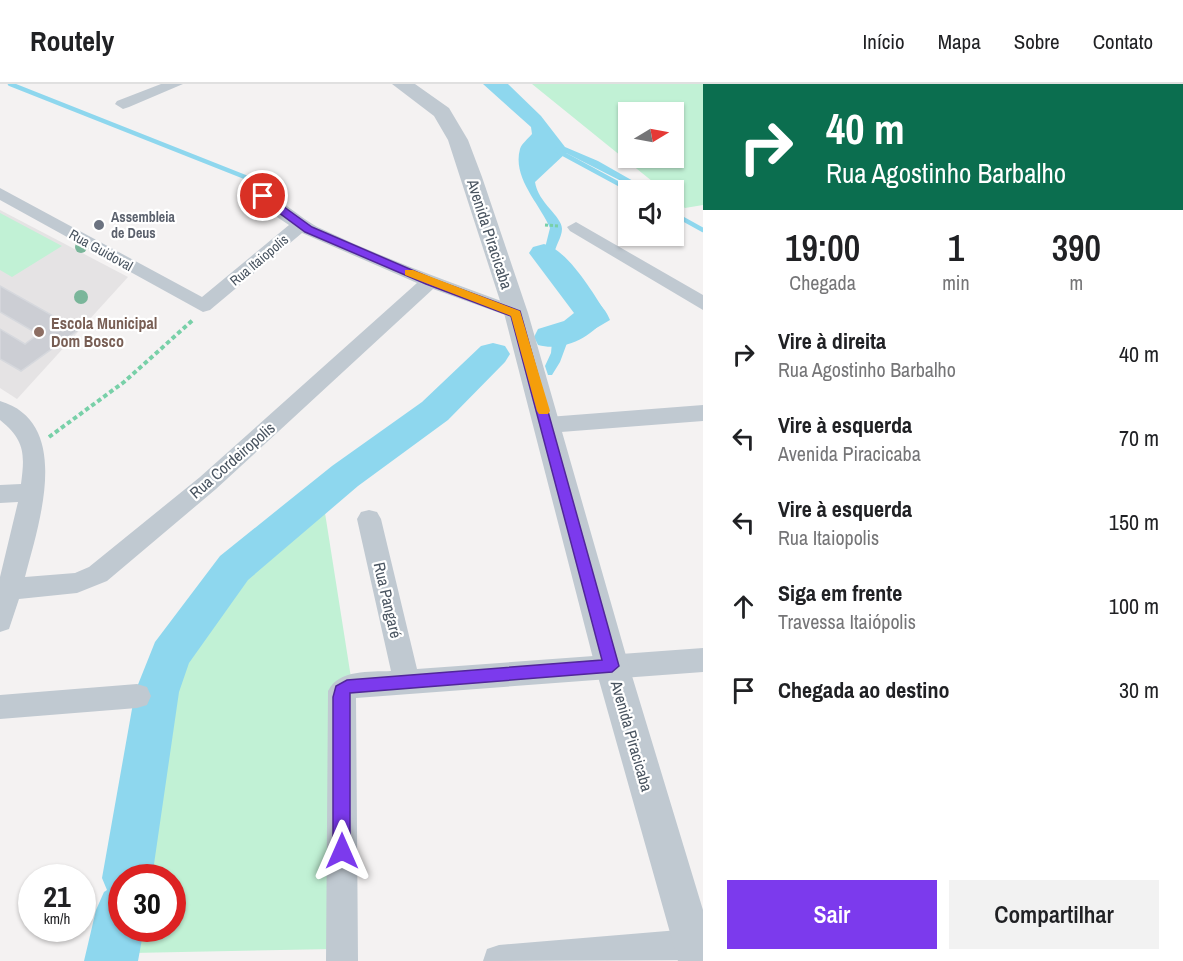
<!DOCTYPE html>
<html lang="pt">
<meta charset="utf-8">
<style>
:root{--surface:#fff;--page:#f2f2f2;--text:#202124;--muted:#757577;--line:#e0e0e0;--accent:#7c3aed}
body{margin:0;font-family:"Archivo Narrow",sans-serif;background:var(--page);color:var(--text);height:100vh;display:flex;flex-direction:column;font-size:22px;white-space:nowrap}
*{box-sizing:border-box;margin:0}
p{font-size:20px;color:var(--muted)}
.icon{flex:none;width:33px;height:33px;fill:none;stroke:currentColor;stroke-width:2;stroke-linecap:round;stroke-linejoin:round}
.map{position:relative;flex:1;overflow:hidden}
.drawer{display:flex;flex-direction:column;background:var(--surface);width:480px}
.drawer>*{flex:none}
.guide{background:#0b6e4f;color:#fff;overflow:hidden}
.needle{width:39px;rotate:80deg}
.buttons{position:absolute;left:618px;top:18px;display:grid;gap:12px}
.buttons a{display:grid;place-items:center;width:66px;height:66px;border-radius:0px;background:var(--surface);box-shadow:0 2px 4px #0004;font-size:30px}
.speed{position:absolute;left:18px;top:780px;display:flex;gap:12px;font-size:30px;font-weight:700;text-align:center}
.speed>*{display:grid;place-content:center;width:78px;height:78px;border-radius:50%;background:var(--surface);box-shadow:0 2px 4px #0004;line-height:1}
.speed small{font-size:15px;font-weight:400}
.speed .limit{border:9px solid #d22;background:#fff;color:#111}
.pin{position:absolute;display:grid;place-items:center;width:51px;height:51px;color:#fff;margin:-26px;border:3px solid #fff;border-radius:50%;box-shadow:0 2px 6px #0007}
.me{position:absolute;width:66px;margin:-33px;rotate:0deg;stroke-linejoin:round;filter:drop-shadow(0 0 4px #0008)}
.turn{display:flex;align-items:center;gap:21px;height:126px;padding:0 24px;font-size:27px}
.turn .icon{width:78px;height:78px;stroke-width:2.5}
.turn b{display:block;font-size:42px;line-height:51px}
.eta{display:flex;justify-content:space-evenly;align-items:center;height:102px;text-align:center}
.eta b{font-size:36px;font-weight:600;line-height:42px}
.cta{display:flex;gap:12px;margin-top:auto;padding:12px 24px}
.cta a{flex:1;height:69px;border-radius:0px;background:var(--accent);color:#fff;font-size:24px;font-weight:600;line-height:69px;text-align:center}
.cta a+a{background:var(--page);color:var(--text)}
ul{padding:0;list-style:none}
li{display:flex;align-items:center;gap:18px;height:84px;padding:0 24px}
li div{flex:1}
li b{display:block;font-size:22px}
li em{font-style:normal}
header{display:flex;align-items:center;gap:36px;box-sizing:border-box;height:84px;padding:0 30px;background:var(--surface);border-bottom:2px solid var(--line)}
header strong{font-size:28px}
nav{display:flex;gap:33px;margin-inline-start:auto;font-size:21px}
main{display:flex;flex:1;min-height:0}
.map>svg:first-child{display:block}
</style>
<header>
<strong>Routely</strong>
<nav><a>Início</a><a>Mapa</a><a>Sobre</a><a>Contato</a></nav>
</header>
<main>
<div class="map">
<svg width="703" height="877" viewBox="0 0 703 877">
<rect width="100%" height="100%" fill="#f4f2f2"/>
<!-- education -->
<path fill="#e5e3e4" d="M0,126L128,193L17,315L0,304Z"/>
<!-- green -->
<path fill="#c1f1d5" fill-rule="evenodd" d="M532,0H703V121L685,124L674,115V106H663ZM628,28H674V74H628Z
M0,129L62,162L12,193L0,186Z
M325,429L352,600L334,865L132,869L134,845L172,844V794L139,793L157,608L248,495Z"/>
<!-- water -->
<path fill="#8ed7ee" d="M483,0H508L541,32L565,63L598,77L649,106H639L566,69L535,98C538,119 562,132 562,145C562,156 549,169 556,180C570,203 600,210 610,236L593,246L570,251L560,278L552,291H548L545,282L551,269L553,247L589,239L593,232C586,207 556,195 543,172L550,144C540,120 512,94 520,65C522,59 528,55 532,50L531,43Z"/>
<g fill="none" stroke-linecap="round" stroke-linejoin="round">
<!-- stream -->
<path stroke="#8ed7ee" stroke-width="4.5" d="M10,0L260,99
M556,66L630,106
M674,130L703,146"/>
<!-- river -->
<path fill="#8ed7ee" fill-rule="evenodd" d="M544,160C568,166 594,210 607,231C593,253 564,268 538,261L534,253L538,245L564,237L574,229L529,169L533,163Z
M493,259L505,262L510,270L505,278L448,336L358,402L248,496L189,579L179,608L152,794H122V844H144L138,877H84L96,826L104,808L107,806L102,794L135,608L155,558L220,472L332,382L422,318L481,262Z"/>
</g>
<!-- building -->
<path fill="#ccced4" stroke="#d6d8dd" stroke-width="1.5" d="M0,202L78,246L21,287L0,275V245L25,260L38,250L0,228Z"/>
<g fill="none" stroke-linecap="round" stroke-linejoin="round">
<!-- path-far1 -->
<path stroke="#78d0a8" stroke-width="3" stroke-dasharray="3 2" stroke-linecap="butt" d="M545,141L559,142"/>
<!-- path -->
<path stroke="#78d0a8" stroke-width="4" stroke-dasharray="4.5 3" stroke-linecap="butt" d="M49,353L124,298L194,235"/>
<!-- minor -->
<path fill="#c0c9d1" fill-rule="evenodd" d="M161,0H183L129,23L123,25L115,20L117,17Z
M247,100C275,107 296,133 322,145C387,176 455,200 523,225L526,229L523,233L516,235L433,205L216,405L107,497L77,509L19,515L9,545L0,548V493L18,418L0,419V401L21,400C25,370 25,356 0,336V317C74,339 38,442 25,493L75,489L89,483L200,393L417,199L302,149L210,226L203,228L0,116V104L202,213L289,141L241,109L238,105L241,101Z
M576,138L703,211V226L570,147L567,143Z
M703,321V337L548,349L540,347L537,341L540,335L548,333Z
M369,426L377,428L381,435L417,585L703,564V588L356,614L358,877H326L328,607C339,585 370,588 391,587L357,435L361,428Z
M137,600L147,603L151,612L147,621L137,624L0,635V611Z
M703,844V876L483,877L487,865L499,861Z"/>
<!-- tertiary -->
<path fill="#c0c9d1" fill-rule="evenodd" d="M392,0H415L449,24L468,56L482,93L528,229L629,582L703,826V877H678L595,582L504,229L448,56L434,32Z"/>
</g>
<!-- trees -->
<g fill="#7ab69a">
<circle cx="81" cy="163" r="6"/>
<circle cx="81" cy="213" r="7"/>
</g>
<!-- route -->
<path fill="#7c3aed" stroke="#51269a" stroke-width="1.5" d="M259,110H266L312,143L433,195L520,227L619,582L612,588L350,609V767L348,773L342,776L335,773L333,767V613L336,602L347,596L602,576L511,232L426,200L305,148L259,114Z"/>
<!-- slow -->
<path fill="#f59e0b" d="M405,186H413L520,227L550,327L548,330H539L537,327L511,232L405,191Z"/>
<!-- markers -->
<circle fill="#6b7280" stroke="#fff" stroke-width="2" cx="99" cy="141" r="6"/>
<circle fill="#8d6e63" stroke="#fff" stroke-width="2" cx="39" cy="248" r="6"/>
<g text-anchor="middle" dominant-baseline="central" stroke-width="4.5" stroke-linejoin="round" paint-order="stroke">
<!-- far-worship labels -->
<g font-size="14" font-weight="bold" fill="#5b616d" stroke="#fff" text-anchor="start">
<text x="111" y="133">Assembleia<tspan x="111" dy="16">de Deus</tspan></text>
</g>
<!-- far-street labels -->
<g font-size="14" fill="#495460" stroke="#fff">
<text transform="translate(101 166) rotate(29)">Rua Guidoval</text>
<text transform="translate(259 176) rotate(-40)">Rua Itaiopolis</text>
</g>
<!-- street labels -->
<g font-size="16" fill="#495460" stroke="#fff">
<text transform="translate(490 150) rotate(72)">Avenida Piracicaba</text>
<text transform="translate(232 376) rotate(-41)">Rua Cordeiropolis</text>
<text transform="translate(388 516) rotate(77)">Rua Pangaré</text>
<text transform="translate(632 652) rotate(74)">Avenida Piracicaba</text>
</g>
<!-- education labels -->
<g font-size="16" font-weight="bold" fill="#785e54" stroke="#fff" text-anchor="start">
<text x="51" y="239">Escola Municipal<tspan x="51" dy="18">Dom Bosco</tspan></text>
</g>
</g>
</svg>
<div class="buttons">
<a><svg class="needle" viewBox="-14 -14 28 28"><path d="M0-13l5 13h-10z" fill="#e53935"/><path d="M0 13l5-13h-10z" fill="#757577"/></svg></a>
<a><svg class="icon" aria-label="sound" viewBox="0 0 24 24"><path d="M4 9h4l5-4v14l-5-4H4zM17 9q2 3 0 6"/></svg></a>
</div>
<div class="speed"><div>21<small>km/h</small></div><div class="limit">30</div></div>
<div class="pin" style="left:263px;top:112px;background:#d93025"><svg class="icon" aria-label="arrive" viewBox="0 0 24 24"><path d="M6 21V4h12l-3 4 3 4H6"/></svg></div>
<svg class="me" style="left:342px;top:767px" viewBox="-20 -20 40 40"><path d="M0-17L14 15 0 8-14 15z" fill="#7c3aed" stroke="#fff" stroke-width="4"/></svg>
</div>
<section class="drawer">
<div class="guide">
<div class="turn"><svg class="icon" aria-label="right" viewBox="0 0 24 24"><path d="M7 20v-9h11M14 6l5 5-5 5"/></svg><div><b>40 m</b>Rua Agostinho Barbalho</div></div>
</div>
<div class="eta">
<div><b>19:00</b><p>Chegada</p></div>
<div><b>1</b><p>min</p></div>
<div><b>390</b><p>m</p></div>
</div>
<ul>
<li><svg class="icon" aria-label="right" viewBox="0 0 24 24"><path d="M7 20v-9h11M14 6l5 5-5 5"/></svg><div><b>Vire à direita</b><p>Rua Agostinho Barbalho</p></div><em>40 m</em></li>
<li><svg class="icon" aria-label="left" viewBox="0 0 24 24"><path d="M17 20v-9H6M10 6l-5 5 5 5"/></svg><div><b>Vire à esquerda</b><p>Avenida Piracicaba</p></div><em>70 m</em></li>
<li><svg class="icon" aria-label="left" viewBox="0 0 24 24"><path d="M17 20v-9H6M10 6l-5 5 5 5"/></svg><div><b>Vire à esquerda</b><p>Rua Itaiopolis</p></div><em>150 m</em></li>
<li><svg class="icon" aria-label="ahead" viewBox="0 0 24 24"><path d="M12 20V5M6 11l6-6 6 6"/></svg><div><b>Siga em frente</b><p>Travessa Itaiópolis</p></div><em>100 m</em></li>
<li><svg class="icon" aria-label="arrive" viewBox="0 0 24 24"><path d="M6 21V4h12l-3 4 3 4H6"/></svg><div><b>Chegada ao destino</b></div><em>30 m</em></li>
</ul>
<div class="cta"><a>Sair</a><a>Compartilhar</a></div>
</section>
</main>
